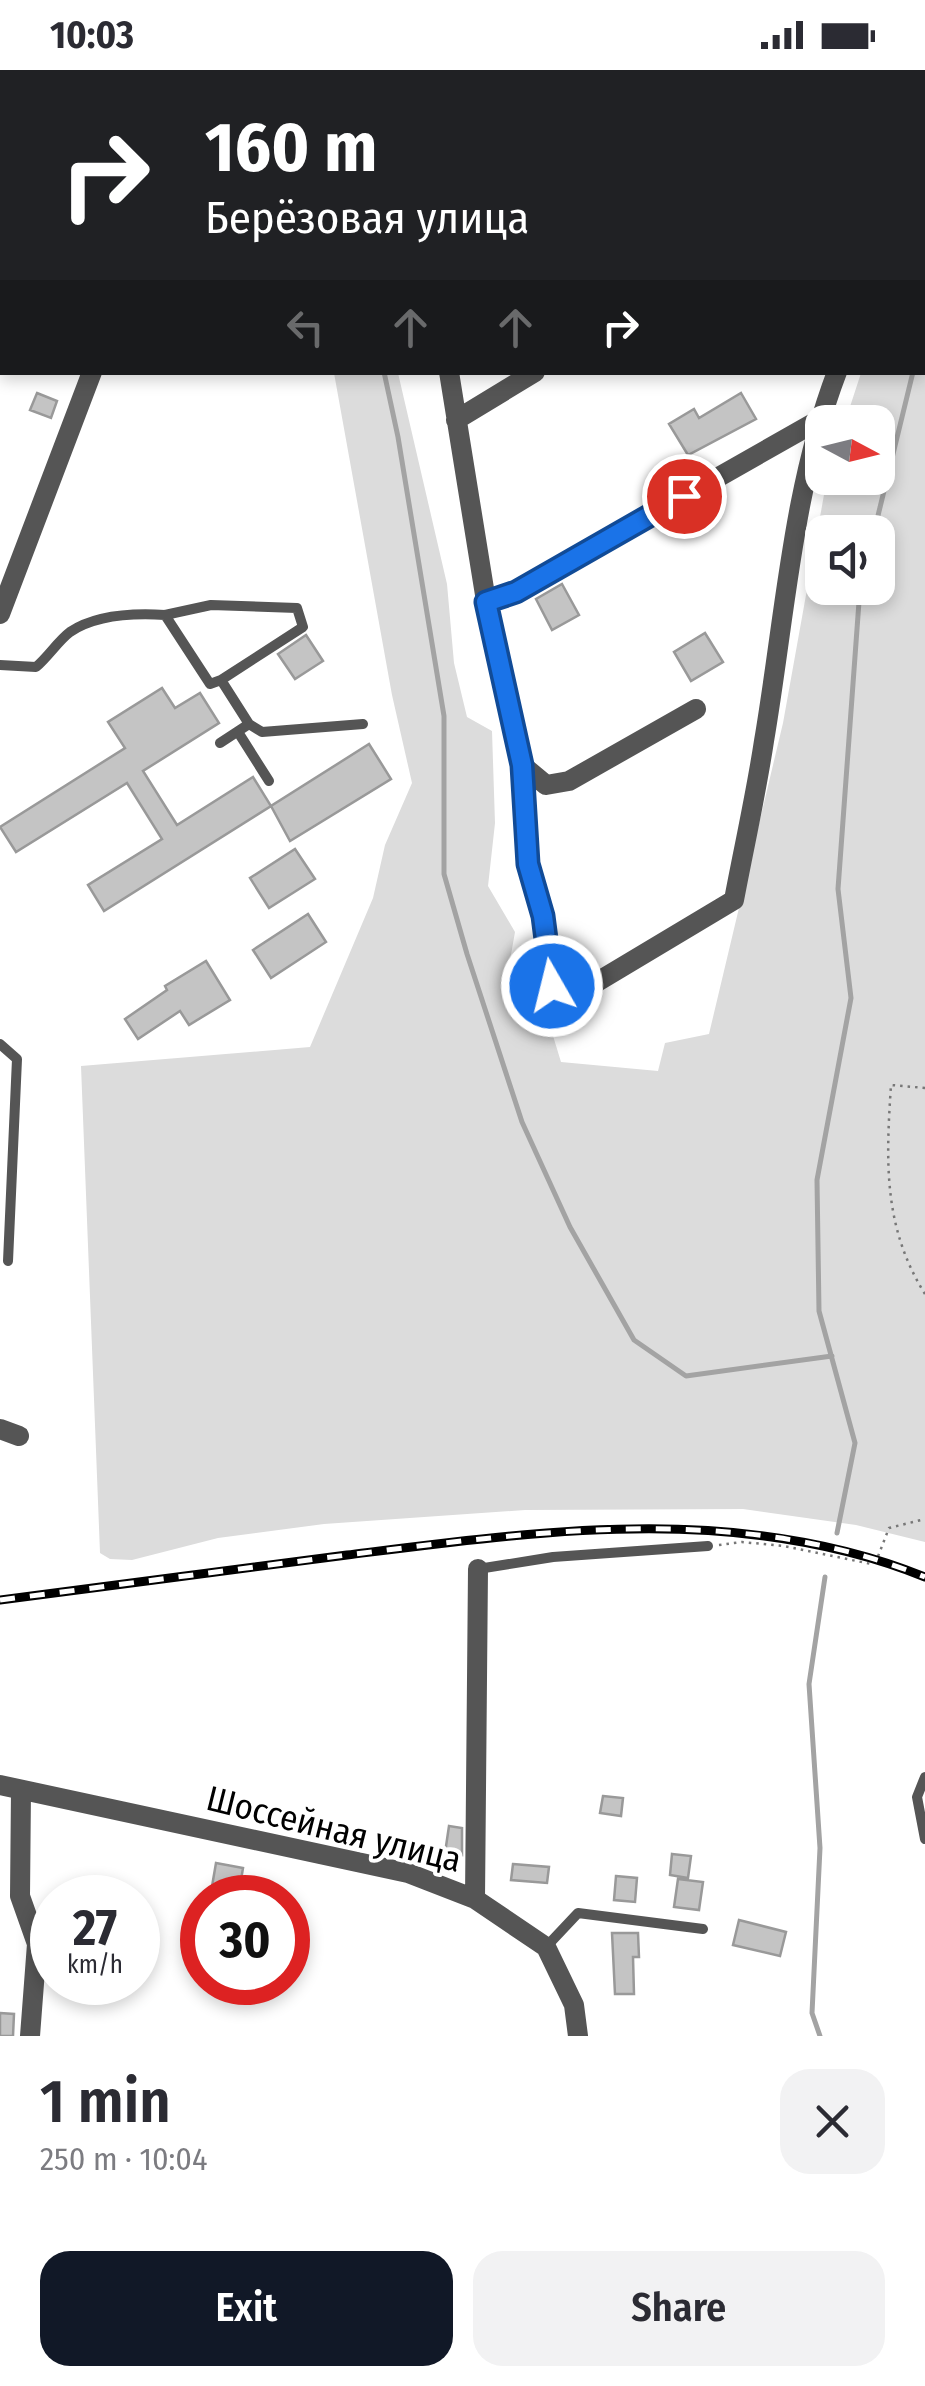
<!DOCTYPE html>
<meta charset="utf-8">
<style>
:root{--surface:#fff;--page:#f2f2f3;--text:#2b2b33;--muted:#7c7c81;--accent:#111827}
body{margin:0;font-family:"Fira Sans Condensed",sans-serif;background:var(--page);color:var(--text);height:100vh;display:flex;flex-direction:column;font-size:38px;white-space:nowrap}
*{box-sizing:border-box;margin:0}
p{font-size:32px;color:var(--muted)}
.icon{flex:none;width:55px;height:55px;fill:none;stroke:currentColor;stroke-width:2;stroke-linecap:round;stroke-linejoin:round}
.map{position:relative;height:1966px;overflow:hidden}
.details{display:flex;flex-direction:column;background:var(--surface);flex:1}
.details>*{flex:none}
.guide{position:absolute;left:0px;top:0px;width:925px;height:305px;box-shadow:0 5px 15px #0003;background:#202124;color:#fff;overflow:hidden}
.needle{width:65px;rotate:97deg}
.fabs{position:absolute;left:805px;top:335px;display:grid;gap:20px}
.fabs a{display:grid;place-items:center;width:90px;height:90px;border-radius:20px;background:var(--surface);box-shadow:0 5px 15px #0003;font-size:50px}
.speed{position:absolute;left:30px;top:1805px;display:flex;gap:20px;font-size:50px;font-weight:700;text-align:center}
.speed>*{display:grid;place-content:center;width:130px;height:130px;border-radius:50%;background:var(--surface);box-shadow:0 5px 15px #0003;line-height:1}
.speed small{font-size:25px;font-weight:400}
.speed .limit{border:15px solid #d22;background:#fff;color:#111}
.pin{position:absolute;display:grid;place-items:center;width:85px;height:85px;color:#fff;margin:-42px;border:5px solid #fff;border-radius:50%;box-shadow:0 2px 10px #0007}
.me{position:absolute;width:110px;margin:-55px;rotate:352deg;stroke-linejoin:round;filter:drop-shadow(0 0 8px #0008)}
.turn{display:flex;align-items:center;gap:35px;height:210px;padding:0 40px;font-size:45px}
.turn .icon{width:130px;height:130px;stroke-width:2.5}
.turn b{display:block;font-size:70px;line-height:85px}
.lanes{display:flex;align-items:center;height:95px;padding:0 40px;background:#0003;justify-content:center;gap:50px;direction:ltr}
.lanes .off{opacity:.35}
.round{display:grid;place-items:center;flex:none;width:105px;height:105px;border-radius:30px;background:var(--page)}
.head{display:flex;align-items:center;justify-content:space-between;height:170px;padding:0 40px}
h1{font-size:60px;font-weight:600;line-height:75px}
.cta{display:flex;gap:20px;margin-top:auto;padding:20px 40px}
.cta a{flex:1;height:115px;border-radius:30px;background:var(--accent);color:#fff;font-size:40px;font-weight:600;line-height:115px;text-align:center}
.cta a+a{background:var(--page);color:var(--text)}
.status{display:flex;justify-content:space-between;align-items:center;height:70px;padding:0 50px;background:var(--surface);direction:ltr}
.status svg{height:28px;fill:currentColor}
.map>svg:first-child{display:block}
</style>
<div class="status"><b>10:03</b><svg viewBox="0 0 49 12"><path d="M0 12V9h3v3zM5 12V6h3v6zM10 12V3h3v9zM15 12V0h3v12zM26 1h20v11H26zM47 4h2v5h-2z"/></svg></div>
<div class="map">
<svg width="925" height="1966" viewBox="0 0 925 1966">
<rect width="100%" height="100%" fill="#fff"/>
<!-- green -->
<path fill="#dcdcdc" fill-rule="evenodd" d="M925,103V1472L856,1455L743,1439L525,1440L324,1454L218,1468L132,1490L110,1489L100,1483L99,1457L81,996L310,977L373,828L385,775L412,713L392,625L334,303H398L447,514L454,593L467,647L492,661L495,753L488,816L515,862L509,896L547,946L561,992L658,1001L665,973L709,964L783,653L827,408H878V352H845L861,303L922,302ZM822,462H878V518H822Z"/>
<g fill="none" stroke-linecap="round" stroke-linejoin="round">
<!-- stream -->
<path stroke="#a3a3a3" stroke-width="5" d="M282,2V0
M922,295L925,293
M384,302L398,367L444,646V804L467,884L522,1052L570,1157L634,1270L686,1306L832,1286
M874,462L913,302
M837,1463L855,1373L819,1241L817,1110L851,928L838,819L860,518
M820,1966L812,1943L820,1778L809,1614L825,1507"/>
</g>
<!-- building -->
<path fill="#c4c4c4" stroke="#999" stroke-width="2.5" d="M37,323L57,331L51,348L30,340Z
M741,323L756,349L688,385L669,354L694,339L699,348Z
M562,514L579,545L552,560L536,529Z
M705,563L723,592L691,611L674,582Z
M306,565L323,591L295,609L278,584Z
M162,618L175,638L200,623L219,653L143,701L177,755L253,707L271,736L104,841L88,815L162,769L127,713L16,782L0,757L125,678L108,652Z
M369,674L391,709L290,771L271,736Z
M295,779L315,809L269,838L250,808Z
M308,844L326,872L271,908L253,880Z
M206,891L230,930L189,955L180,941L138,969L125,949L167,920L165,916Z
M603,1726L623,1728L621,1746L600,1743Z
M449,1756L462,1758V1785L445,1783Z
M672,1784L691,1786L688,1808L670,1805Z
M216,1793L243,1798L238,1828H210Z
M513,1794L549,1797L547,1813L511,1810Z
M616,1806L637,1808L635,1832L614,1830Z
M678,1809L703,1812L699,1840L674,1837Z
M739,1850L786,1862L780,1886L733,1875Z
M612,1863H638L639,1887H633L634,1924H615Z
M0,1943L14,1944L13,1966H0Z"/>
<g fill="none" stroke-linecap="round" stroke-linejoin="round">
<!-- path -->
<path stroke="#777" stroke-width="2.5" stroke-dasharray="2.5 5" stroke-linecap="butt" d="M925,1018L891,1015C886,1091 883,1157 925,1224
M719,1475L742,1472L784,1476L871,1494L877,1489L889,1458L925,1449"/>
<!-- service -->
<path stroke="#555" stroke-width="10" d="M0,82H2
M165,545L211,535L297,538L303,557L221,610
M0,595L36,597C48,587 58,571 70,562C97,544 134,543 165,545L210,614L221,610L249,654L220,673
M249,654L262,662L363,654
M238,662L269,711
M0,974L17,989L8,1191
M478,1499L553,1487L708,1476
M925,1707L917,1727L925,1769
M546,1877L578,1843L703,1859"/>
<!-- minor -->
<path stroke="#555" stroke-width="20" d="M400,0V2
M204,2L205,0
M670,2L674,0
M922,39L925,27
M449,302L486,531L522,695L528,794L543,846L552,916L571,924L592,915L734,830C744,777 756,724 764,671C785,548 792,420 837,302
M456,350L535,302
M486,531L516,522L819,350
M0,544L92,302
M522,695L546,715L569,711L696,639
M0,1359L19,1366
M0,1715L408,1803L475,1829L546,1877L574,1935L578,1966
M21,1720L20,1826L37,1874L30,1966
M475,1829L478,1499"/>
<!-- rail casing -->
<g stroke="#000" stroke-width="9">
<path id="rail" d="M0,1530C116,1515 231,1500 347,1485C539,1461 740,1432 925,1507"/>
</g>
<!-- rail -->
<use href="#rail" stroke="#fff" stroke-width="5" stroke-dasharray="15" stroke-linecap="butt"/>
</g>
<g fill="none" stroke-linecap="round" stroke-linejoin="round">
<!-- route casing -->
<g stroke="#114b97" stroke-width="25">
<path id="route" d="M552,916L543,846L528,794L522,695L486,532L516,522L684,426"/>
</g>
<!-- route -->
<use href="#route" stroke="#1a73e8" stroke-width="18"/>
</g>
<g text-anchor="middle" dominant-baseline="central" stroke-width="8" stroke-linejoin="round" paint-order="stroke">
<!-- street labels -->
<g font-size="35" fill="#000" stroke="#fff">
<text transform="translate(334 1759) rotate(14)">Шоссейная улица</text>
</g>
</g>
</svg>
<div class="fabs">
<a><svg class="needle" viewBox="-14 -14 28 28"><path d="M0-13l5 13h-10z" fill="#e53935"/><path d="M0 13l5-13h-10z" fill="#7c7c81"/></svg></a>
<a><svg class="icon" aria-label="sound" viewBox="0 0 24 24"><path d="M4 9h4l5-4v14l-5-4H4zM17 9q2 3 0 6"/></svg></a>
</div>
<div class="speed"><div>27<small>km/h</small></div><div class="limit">30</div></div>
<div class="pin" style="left:684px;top:426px;background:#d93025"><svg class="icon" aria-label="arrive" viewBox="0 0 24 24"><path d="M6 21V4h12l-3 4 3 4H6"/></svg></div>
<svg class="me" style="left:552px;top:916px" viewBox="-20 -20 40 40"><circle r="17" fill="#1a73e8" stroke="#fff" stroke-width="3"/><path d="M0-11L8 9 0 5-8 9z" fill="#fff"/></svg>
<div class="guide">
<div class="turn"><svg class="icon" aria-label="right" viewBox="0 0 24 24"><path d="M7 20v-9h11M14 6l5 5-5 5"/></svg><div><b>160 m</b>Берёзовая улица</div></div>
<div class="lanes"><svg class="icon off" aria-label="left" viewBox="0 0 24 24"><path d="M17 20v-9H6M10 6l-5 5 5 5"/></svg><svg class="icon off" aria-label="ahead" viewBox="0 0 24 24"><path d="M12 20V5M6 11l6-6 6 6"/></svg><svg class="icon off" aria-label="ahead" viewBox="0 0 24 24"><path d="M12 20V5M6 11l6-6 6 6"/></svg><svg class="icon" aria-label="right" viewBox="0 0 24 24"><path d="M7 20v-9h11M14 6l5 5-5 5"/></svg></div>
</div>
</div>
<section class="details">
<div class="head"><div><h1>1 min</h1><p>250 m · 10:04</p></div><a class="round"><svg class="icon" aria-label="close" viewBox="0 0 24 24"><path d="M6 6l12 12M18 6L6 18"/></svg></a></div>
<div class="cta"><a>Exit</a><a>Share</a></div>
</section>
